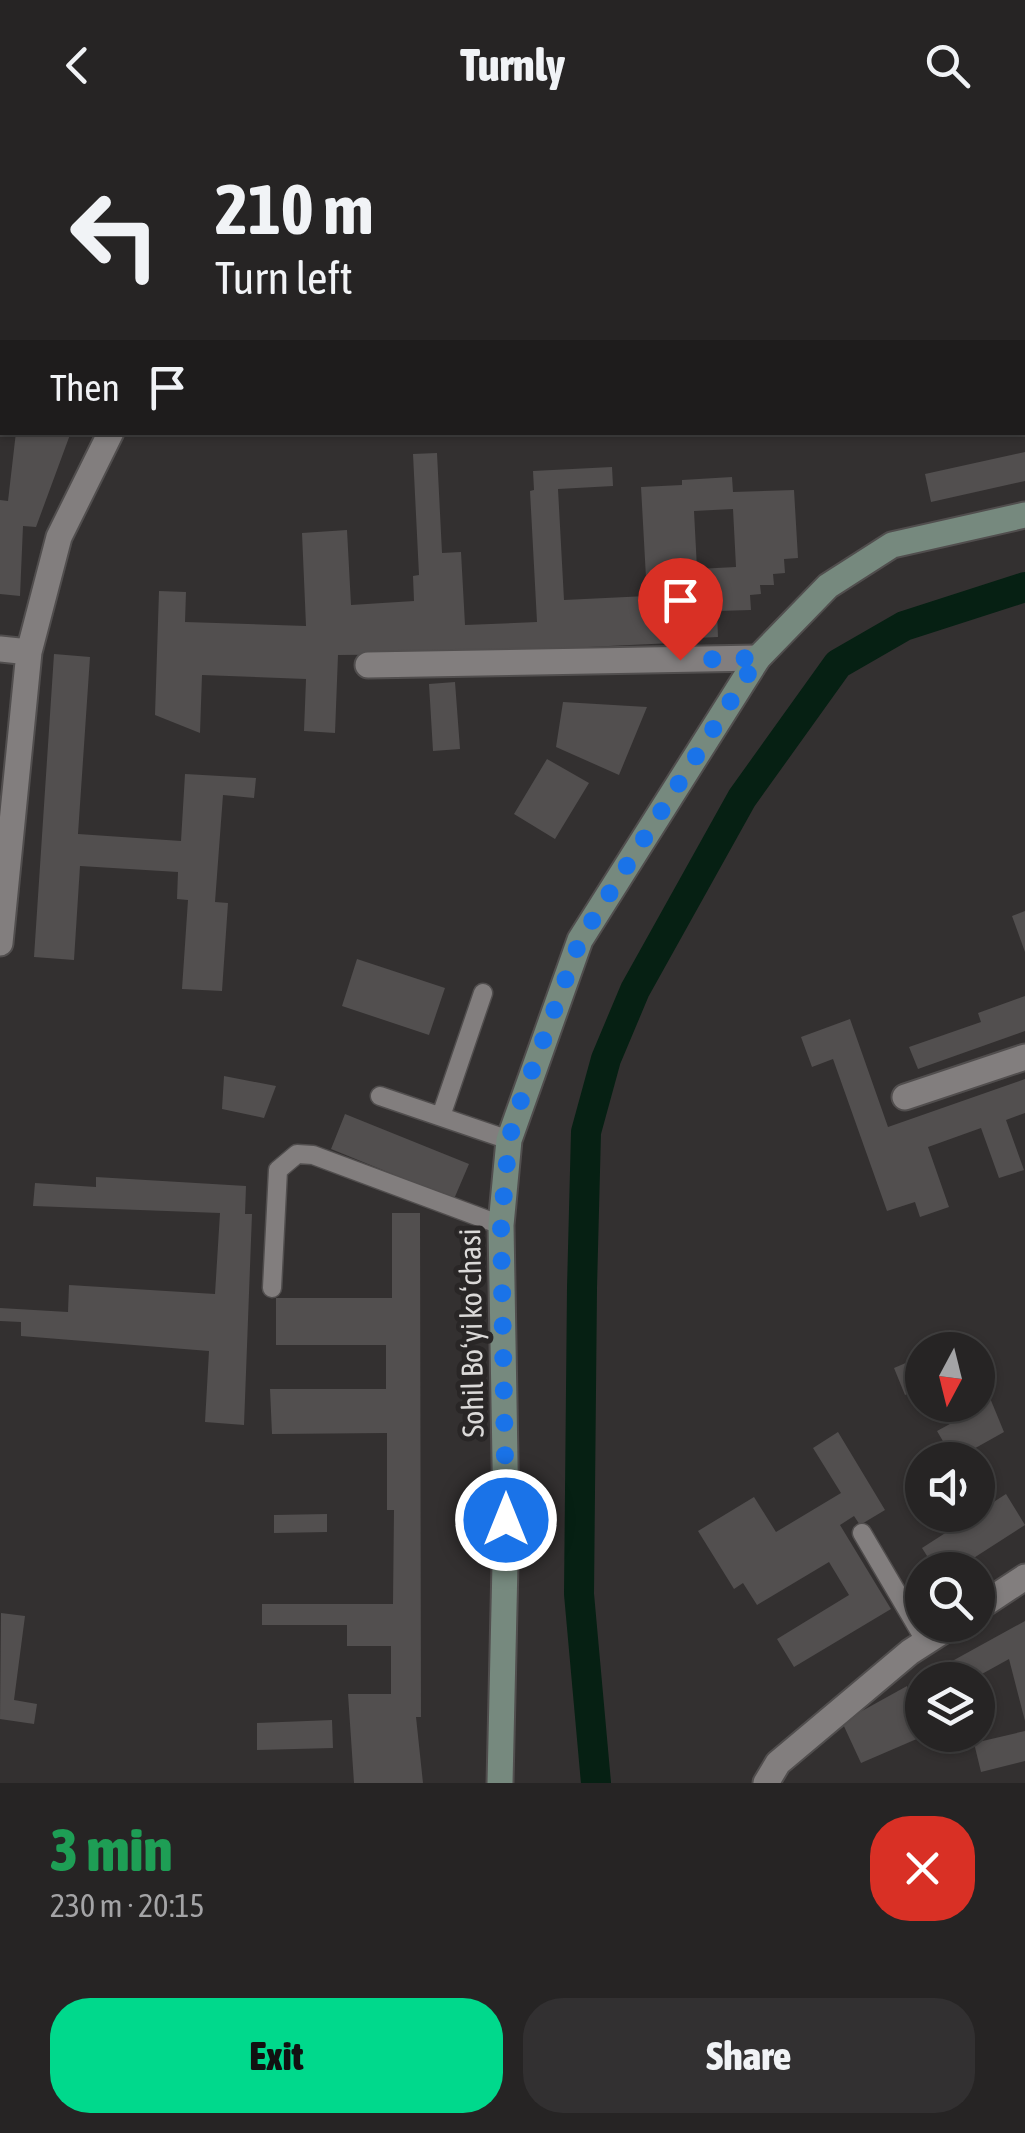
<!DOCTYPE html>
<meta charset="utf-8">
<style>
:root{--surface:#262424;--page:#323031;--text:#f1f3f6;--muted:#a4a4a6;--line:#424141;--accent:#00d98c}
body{margin:0;font-family:"Asap Condensed",sans-serif;background:var(--page);color:var(--text);height:100vh;display:flex;flex-direction:column;font-size:38px;white-space:nowrap}
*{box-sizing:border-box;margin:0}
p{font-size:32px;color:var(--muted)}
.icon{flex:none;width:55px;height:55px;fill:none;stroke:currentColor;stroke-width:2;stroke-linecap:round;stroke-linejoin:round}
.map{position:relative;height:1653px;overflow:hidden}
.sheet{display:flex;flex-direction:column;background:var(--surface);flex:1}
.sheet>*{flex:none}
.banner{position:absolute;left:0px;top:0px;width:1025px;height:305px;box-shadow:0 2px 8px #0004,0 0 0 2px var(--line);background:#262424;color:var(--text);overflow:hidden}
.needle{width:65px;rotate:187deg}
.fabs{position:absolute;left:905px;top:1202px;display:grid;gap:20px}
.fabs a{display:grid;place-items:center;width:90px;height:90px;border-radius:50%;background:var(--surface);box-shadow:0 2px 8px #0004,0 0 0 2px var(--line);font-size:50px}
.pin{position:absolute;display:grid;place-items:center;width:85px;height:85px;color:#fff;margin:-102px -42px;border-radius:50% 50% 50% 0;rotate:-45deg;box-shadow:0 0 10px #0007}
.pin .icon{rotate:45deg}
.me{position:absolute;width:110px;margin:-55px;rotate:0deg;stroke-linejoin:round;filter:drop-shadow(0 0 8px #0008)}
.turn{display:flex;align-items:center;gap:35px;height:210px;padding:0 50px;font-size:45px}
.turn .icon{width:130px;height:130px;stroke-width:2.5}
.turn b{display:block;font-size:70px;line-height:85px}
.then{display:flex;align-items:center;height:95px;padding:0 50px;background:#0003;gap:20px;font-size:38px}
.round{display:grid;place-items:center;flex:none;width:105px;height:105px;border-radius:40px;background:var(--page)}
.overview{display:flex;align-items:center;justify-content:space-between;height:170px;padding:0 50px}
h1{font-size:60px;font-weight:800;line-height:75px;color:#1e9e55}
.primary-button{display:flex;gap:20px;margin-top:auto;padding:20px 50px}
.primary-button a{flex:1;height:115px;border-radius:40px;background:var(--accent);color:#111;font-size:40px;font-weight:800;line-height:115px;text-align:center}
.primary-button a+a{background:var(--page);color:var(--text)}
header{display:flex;justify-content:space-between;align-items:center;height:130px;padding:0 50px;background:var(--surface);font-size:45px;font-weight:800}
.map>svg:first-child{display:block}
</style>
<header><svg class="icon" aria-label="back" viewBox="0 0 24 24"><path d="M15 5l-7 7 7 7"/></svg>Turnly<svg class="icon" aria-label="search" viewBox="0 0 24 24"><circle cx="10" cy="10" r="6"/><path d="M15 15l6 6"/></svg></header>
<div class="map">
<svg width="1025" height="1653" viewBox="0 0 1025 1653">
<rect width="100%" height="100%" fill="#333030"/>
<g fill="none" stroke-linecap="round" stroke-linejoin="round">
<!-- canal -->
<path stroke="#062013" stroke-width="30" d="M596,1653L579,1464L582,1158L586,1002L606,929L635,860L742,668L838,534L904,496L1025,457"/>
</g>
<!-- building -->
<path fill="#524f4f" fill-rule="evenodd" d="M16,302H71L36,397L23,396L20,466L0,464V370L8,371Z
M1025,322V351L931,372L925,344Z
M437,323L442,423L461,422L465,495L537,492L530,361L534,360L533,341L612,337L613,356L558,359L564,470L647,466L641,357L682,355V350L732,347L733,362L794,360L798,428L784,429L785,443L773,444L774,455H760L761,464L750,465L751,480L717,481L718,507L673,509V513L442,524L338,525L335,603L304,601L306,549L202,545L200,603L155,585L159,461L186,462L185,492L306,496L302,403L347,400L351,475L414,471L413,446L419,445L413,324ZM733,379L736,437L697,439L694,381Z
M54,524L90,527L78,704L181,711L185,644L256,648L254,668L223,665L215,772L228,773L222,861L182,859L188,770L177,769L178,742L80,736L74,830L34,827Z
M455,552L460,619L433,621L429,554Z
M563,572L647,577L619,645L556,617Z
M547,629L589,653L555,709L514,684Z
M1025,781V822L1012,786Z
M357,829L445,858L429,905L342,876Z
M1025,866V901L918,939L909,917L981,892L978,883Z
M850,889L888,997L1025,949V983L1006,990L1024,1040L999,1048L981,998L928,1017L949,1077L920,1087L915,1072L887,1081L833,929L812,937L801,907Z
M224,946L276,956L264,988L222,979Z
M345,984L469,1034L454,1069L331,1019Z
M96,1047L246,1056L245,1084H252L244,1295L205,1292L209,1221L21,1206V1192L0,1191V1178L68,1182L69,1155L215,1164L220,1083L33,1076L35,1053L96,1057Z
M392,1083H420L421,1587H416L423,1653H354L348,1564H391V1516H347V1495H262V1474H393L394,1380H387V1303L272,1304L270,1259H386V1215H276V1168H392Z
M965,1208L970,1220H937Z
M922,1226V1257L905,1265L894,1238Z
M978,1239L1004,1302L954,1330L937,1301L959,1289L953,1275H978Z
M838,1302L885,1380L860,1395L854,1386L840,1395L891,1479L794,1537L777,1509L849,1465L829,1432L757,1475L743,1453L734,1459L698,1401L754,1367L776,1402L841,1363L813,1318Z
M1006,1364L1025,1395L955,1440H936L922,1418Z
M327,1384V1402L274,1403V1385Z
M1,1483L25,1486L14,1570L37,1574L34,1594L0,1589Z
M1025,1491V1591L1009,1529L971,1550H922V1562L916,1551Z
M907,1556L919,1608L861,1633L842,1592Z
M332,1590L333,1618L257,1620V1593Z
M1025,1601V1631L981,1642L974,1613Z"/>
<g fill="none" stroke-linecap="round" stroke-linejoin="round">
<!-- service casing -->
<g stroke="#514e4e" stroke-width="21">
<path id="service" d="M380,966L509,1010
M441,986L483,863
M272,1158L278,1040L297,1024L313,1025L501,1095
M862,1403L926,1512"/>
</g>
<!-- minor casing -->
<g stroke="#514e4e" stroke-width="29">
<path id="minor" d="M603,0L604,2
M365,2L368,0
M780,2L788,0
M0,265H2
M0,519L29,522
M368,535L758,528
M0,813L29,522L59,407L111,302
M905,967L1025,927
M978,1478L1025,1447
M766,1653L778,1633L910,1522L952,1495"/>
</g>
<!-- secondary casing -->
<g stroke="#514e4e" stroke-width="29">
<path id="secondary" d="M500,1653L506,1390L501,1095L509,1010L580,810L758,528L828,456L892,415L1025,385"/>
</g>
<!-- service -->
<use href="#service" stroke="#827e7e" stroke-width="18"/>
<!-- minor -->
<use href="#minor" stroke="#827e7e" stroke-width="25"/>
<!-- secondary -->
<use href="#secondary" stroke="#76897e" stroke-width="25"/>
</g>
<g fill="none" stroke-linecap="round" stroke-linejoin="round">
<!-- route -->
<path stroke="#1a73e8" stroke-width="18" stroke-dasharray="0 32.4" d="M506,1390L501,1095L509,1010L516,984L580,810L758,528L680,530"/>
</g>
<g text-anchor="middle" dominant-baseline="central" stroke-width="10" stroke-linejoin="round" paint-order="stroke">
<!-- street labels -->
<g font-size="30" fill="#dbd9d8" stroke="#292626">
<text transform="translate(471 1203) rotate(-91)">Sohil Boʻyi koʻchasi</text>
</g>
</g>
</svg>
<div class="fabs">
<a><svg class="needle" viewBox="-14 -14 28 28"><path d="M0-13l5 13h-10z" fill="#e53935"/><path d="M0 13l5-13h-10z" fill="#a4a4a6"/></svg></a>
<a><svg class="icon" aria-label="sound" viewBox="0 0 24 24"><path d="M4 9h4l5-4v14l-5-4H4zM17 9q2 3 0 6"/></svg></a>
<a><svg class="icon" aria-label="search" viewBox="0 0 24 24"><circle cx="10" cy="10" r="6"/><path d="M15 15l6 6"/></svg></a>
<a><svg class="icon" aria-label="layers" viewBox="0 0 24 24"><path d="M12 4l9 5-9 5-9-5zM3 14l9 5 9-5"/></svg></a>
</div>
<div class="pin" style="left:680px;top:530px;background:#d93025"><svg class="icon" aria-label="arrive" viewBox="0 0 24 24"><path d="M6 21V4h12l-3 4 3 4H6"/></svg></div>
<svg class="me" style="left:506px;top:1390px" viewBox="-20 -20 40 40"><circle r="17" fill="#1a73e8" stroke="#fff" stroke-width="3"/><path d="M0-11L8 9 0 5-8 9z" fill="#fff"/></svg>
<div class="banner">
<div class="turn"><svg class="icon" aria-label="left" viewBox="0 0 24 24"><path d="M17 20v-9H6M10 6l-5 5 5 5"/></svg><div><b>210 m</b>Turn left</div></div>
<div class="then">Then<svg class="icon" aria-label="arrive" viewBox="0 0 24 24"><path d="M6 21V4h12l-3 4 3 4H6"/></svg></div>
</div>
</div>
<section class="sheet">
<div class="overview"><div><h1>3 min</h1><p>230 m · 20:15</p></div><a class="round" style="background:#d93025;color:#fff"><svg class="icon" aria-label="close" viewBox="0 0 24 24"><path d="M6 6l12 12M18 6L6 18"/></svg></a></div>
<div class="primary-button"><a>Exit</a><a>Share</a></div>
</section>
